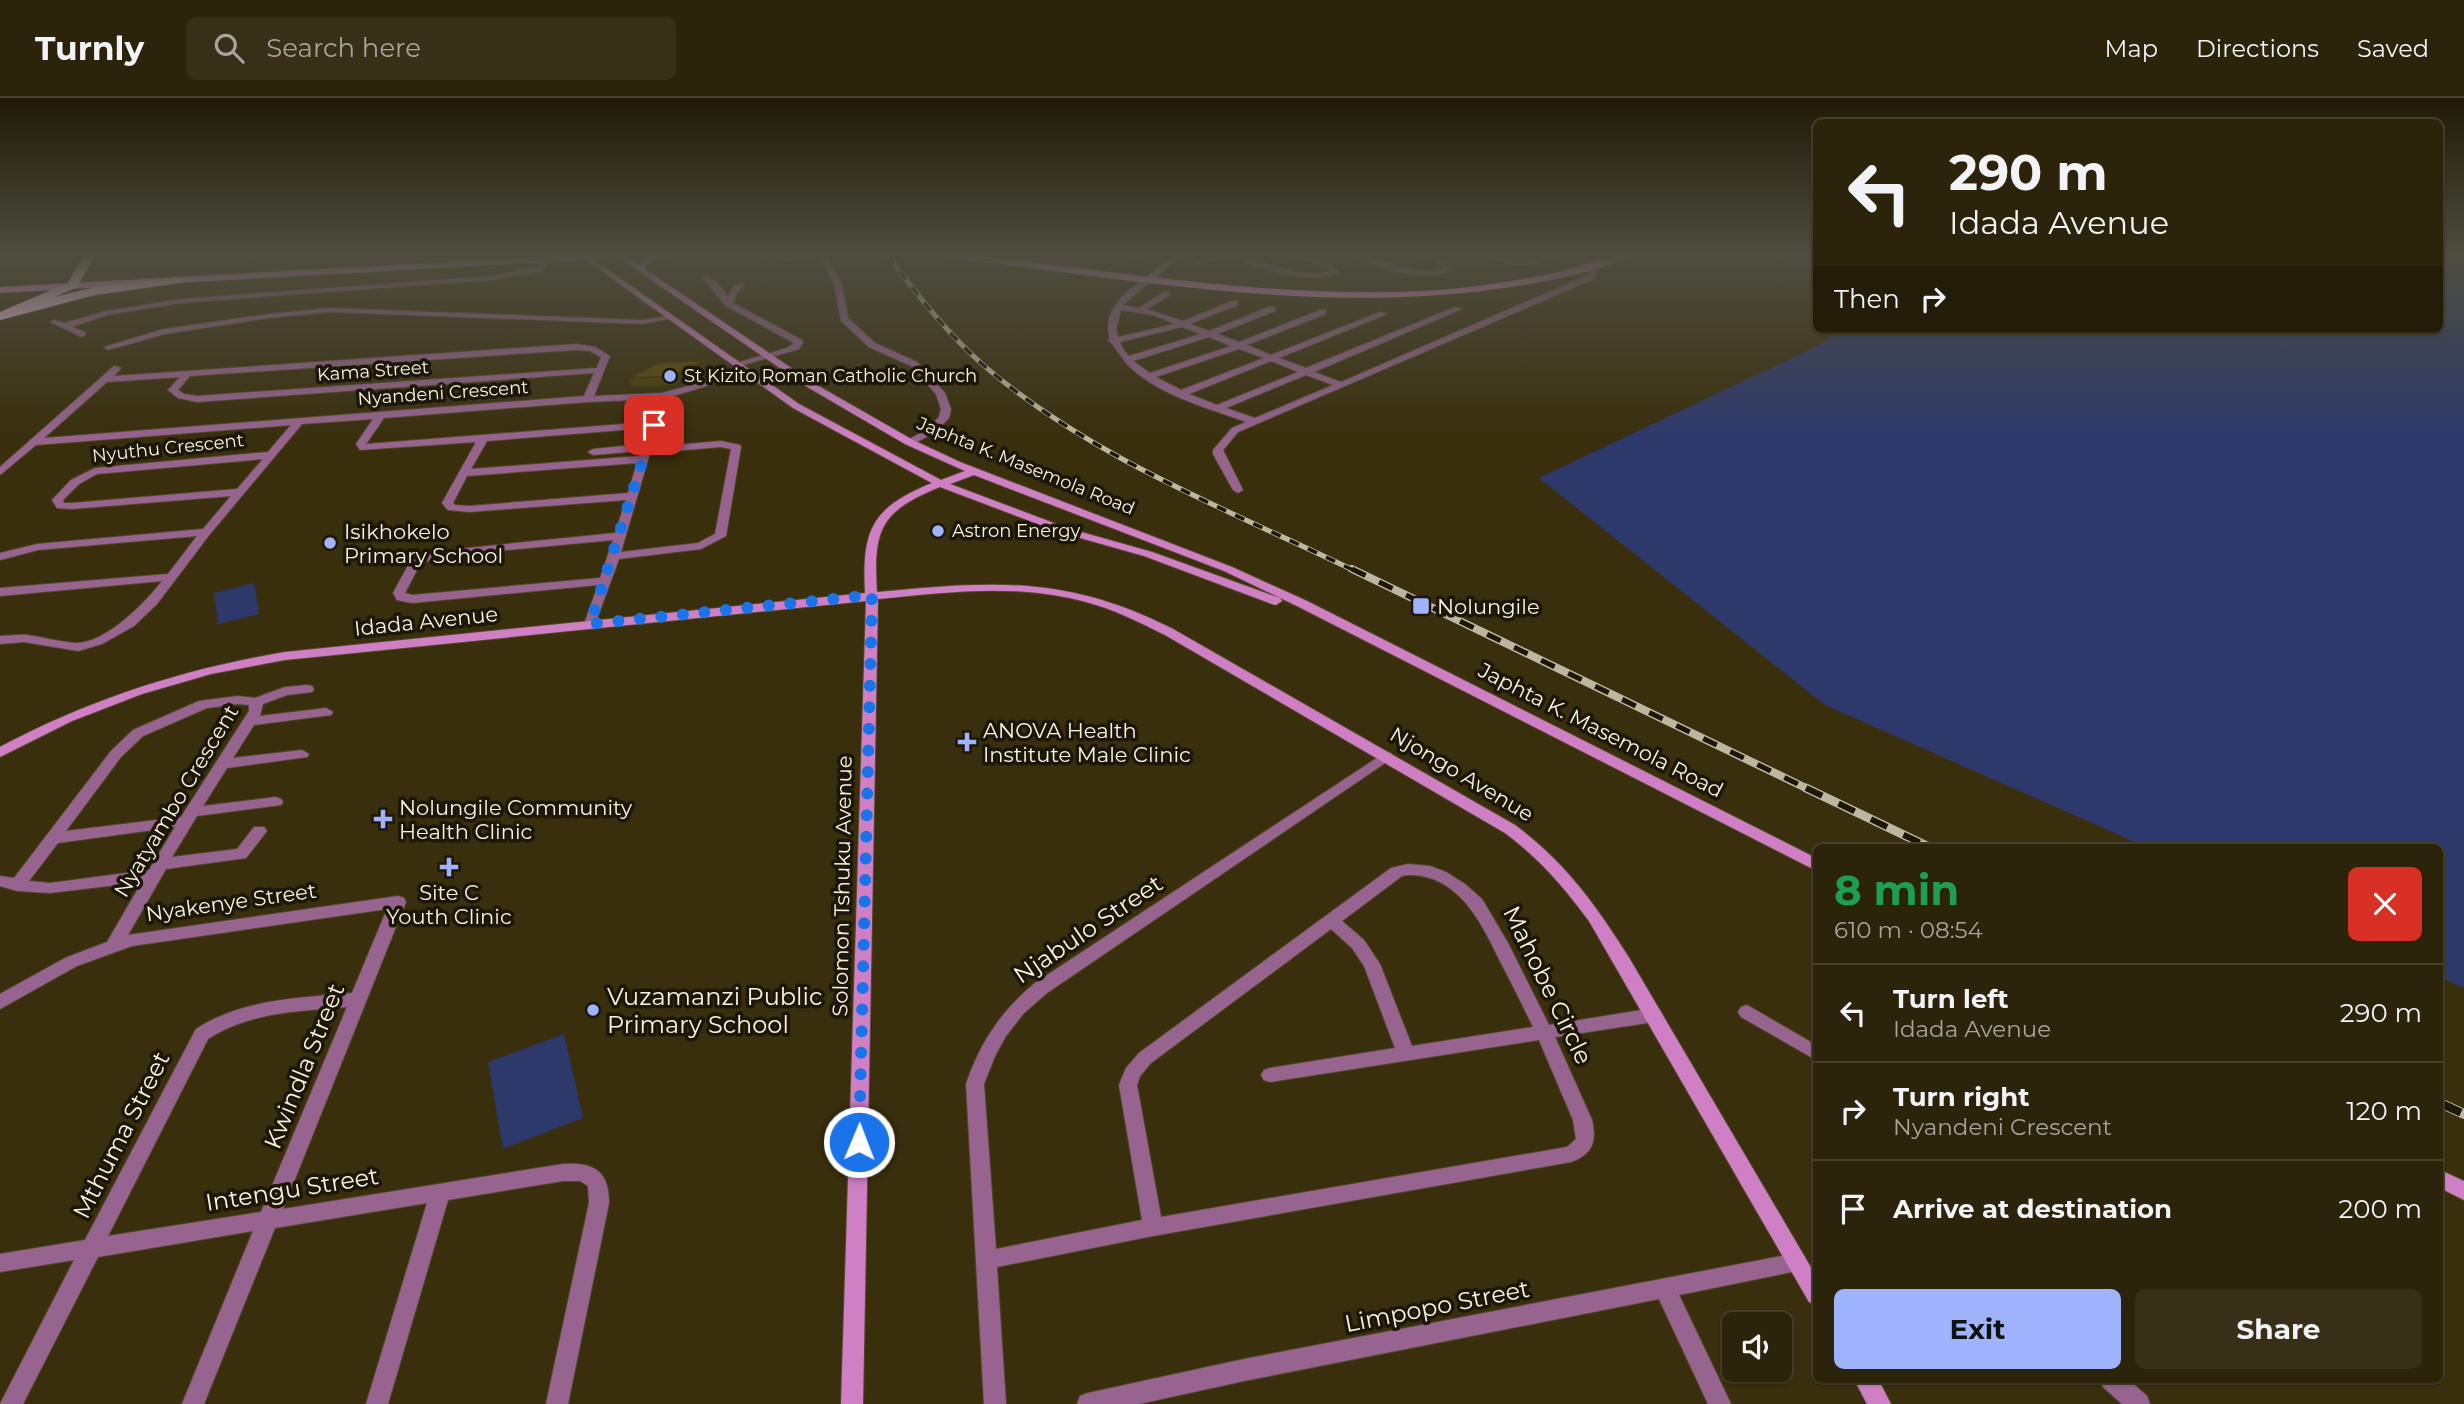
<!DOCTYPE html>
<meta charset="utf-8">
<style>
:root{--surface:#2b230a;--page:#372f18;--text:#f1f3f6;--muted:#a6a49c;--line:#47402b;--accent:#9fb3fd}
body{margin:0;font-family:Montserrat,sans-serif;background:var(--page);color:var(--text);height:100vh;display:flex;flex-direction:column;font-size:26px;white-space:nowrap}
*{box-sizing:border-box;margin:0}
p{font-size:23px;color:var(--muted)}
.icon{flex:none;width:38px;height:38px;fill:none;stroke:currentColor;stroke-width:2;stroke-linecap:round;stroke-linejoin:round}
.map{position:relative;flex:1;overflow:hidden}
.details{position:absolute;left:1813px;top:746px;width:630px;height:539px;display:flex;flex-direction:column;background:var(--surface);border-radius:10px;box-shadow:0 2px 5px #0004,0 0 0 2px var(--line)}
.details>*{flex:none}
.banner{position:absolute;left:1813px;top:21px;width:630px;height:214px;border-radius:10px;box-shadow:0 2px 5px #0004,0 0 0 2px var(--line);background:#2b230a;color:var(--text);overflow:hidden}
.buttons{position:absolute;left:1722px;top:1214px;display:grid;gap:14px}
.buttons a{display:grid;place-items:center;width:70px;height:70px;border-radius:10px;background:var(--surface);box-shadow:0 2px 5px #0004,0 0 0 2px var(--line);font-size:35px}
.pin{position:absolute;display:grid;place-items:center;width:60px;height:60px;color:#fff;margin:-30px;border-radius:14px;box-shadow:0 4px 10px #0006}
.me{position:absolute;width:77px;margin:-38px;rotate:1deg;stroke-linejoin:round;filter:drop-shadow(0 0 5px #0008)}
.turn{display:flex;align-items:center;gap:24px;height:147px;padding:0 21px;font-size:32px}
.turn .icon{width:91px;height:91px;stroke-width:2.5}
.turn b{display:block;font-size:49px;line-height:60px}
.then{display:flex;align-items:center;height:66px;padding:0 21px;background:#0003;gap:14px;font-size:26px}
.round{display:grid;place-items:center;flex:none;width:74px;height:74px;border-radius:10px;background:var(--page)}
.overview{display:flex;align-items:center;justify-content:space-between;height:119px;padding:0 21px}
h1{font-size:42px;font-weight:700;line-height:52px;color:#1e9e55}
.button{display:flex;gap:14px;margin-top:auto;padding:14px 21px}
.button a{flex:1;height:80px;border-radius:10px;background:var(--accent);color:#111;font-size:28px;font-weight:700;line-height:80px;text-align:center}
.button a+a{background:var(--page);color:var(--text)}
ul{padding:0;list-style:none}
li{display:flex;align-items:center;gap:21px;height:98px;padding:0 21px;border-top:2px solid var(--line)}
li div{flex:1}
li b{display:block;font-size:26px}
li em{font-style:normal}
header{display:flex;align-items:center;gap:42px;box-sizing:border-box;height:98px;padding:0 35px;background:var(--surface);border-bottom:2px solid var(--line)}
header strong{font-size:33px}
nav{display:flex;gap:38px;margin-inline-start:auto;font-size:24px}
.search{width:490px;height:63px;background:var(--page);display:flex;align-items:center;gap:18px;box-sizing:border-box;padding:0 24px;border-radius:10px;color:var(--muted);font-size:26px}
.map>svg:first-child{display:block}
</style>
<header>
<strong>Turnly</strong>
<div class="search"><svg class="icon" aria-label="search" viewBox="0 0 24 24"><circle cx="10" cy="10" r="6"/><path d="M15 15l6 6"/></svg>Search here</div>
<nav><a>Map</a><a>Directions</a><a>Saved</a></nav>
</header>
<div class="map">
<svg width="2464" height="1306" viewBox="0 0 2464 1306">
<rect width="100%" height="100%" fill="#392f0d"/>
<!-- green -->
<path fill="#2d396b" d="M2440,157H2464V890L2440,879V749H2146L1825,607L1539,380L1826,244L1833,231H2440Z
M254,485L259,516L218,526L214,495Z
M564,936L583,1020L503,1051L488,964Z"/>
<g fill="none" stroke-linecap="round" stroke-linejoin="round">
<!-- street casing -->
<g stroke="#544a2a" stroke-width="2">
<path id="street" d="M798,157H816L784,163L780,161Z
M819,157H827L842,186L848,220L875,245L917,264L945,295L951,311L949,320L934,335L913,346L904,344L928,331L939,319L941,311L936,296L911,268L869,249L841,223L834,186Z
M1128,157H1140L1155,162L1151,164Z
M1215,157H1226L1201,167L1194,165Z
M1229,157C1263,155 1288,183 1330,173L1327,170L1293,157C1308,156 1329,162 1339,174C1312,188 1255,172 1229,157Z
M1355,157C1386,155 1412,183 1444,170L1439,165L1419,157C1434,156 1444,160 1453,171C1428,187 1379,171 1355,157Z
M1487,157H1497L1521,163L1555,157C1535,171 1507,170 1487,157Z
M543,159L550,161L543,173L492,182L181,205L107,217L72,229L85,234L86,236L82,239L50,224L54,222L64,225L106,213L181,201L492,178L537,169Z
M1584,166H1590L1598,175L1594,181L1238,334L1223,352L1243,392L1238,395L1233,392L1213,356V352L1232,330L1246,324C1208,310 1161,298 1131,270C1122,262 1115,247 1108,242L1110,240C1101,213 1127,190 1149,179H1152V183L1123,207L1139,210L1163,194H1169V198L1147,211L1183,223L1232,203H1238V207L1190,226L1209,233L1269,209H1275V213L1217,236L1239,244L1320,212H1326V216L1247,247L1271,257L1380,214L1387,216L1279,260L1306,270L1455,209L1462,211L1314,274L1341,284L1588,177L1590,175L1583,168ZM1121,212L1153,217L1175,226L1118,239L1116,232ZM1182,229L1201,236L1129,258L1123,251L1120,244ZM1209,239L1231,248L1150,275L1133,263ZM1239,251L1264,260L1181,292L1156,279ZM1271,263L1298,274L1217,307L1189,296ZM1306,277L1333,287L1255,320L1226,310Z
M706,177L719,186L728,199C730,191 735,184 744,185V189L738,193L733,205L802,242L803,244L799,251L733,270V266L787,250L794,245L726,208L702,179Z
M330,210L641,222L670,218L674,220L641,226L330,214L269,220L165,236L108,252L104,249L164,231L269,216Z
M576,246L595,249L610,258L594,298L662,295L747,272L751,275L666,300L652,349L721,343L740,347L741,349L726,438L701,451L619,461L594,529L590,530L584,526L598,487L412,505L397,502L393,495L410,464L428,454L615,435L626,402L469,414L448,412L442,405L476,344L360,352L356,346L373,321L302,326L210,436L157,506L134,528L102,546L78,553L24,544L0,546V538C9,538 18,536 27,537C43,539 60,544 76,545C106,545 145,505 162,483L0,498V490L168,476L197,438L38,452L0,462V455L37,446L203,431L231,398L72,411L57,410L52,402L71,382L95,370L268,354L291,327L36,347L0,377V369L114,268L121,270L114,278ZM576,252L590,253L601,259L597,270L197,298L184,296L178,292L190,278ZM594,275L584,298L44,340L107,284L180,279L168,292L178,300L197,304ZM656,301L649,324L366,346L384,320L588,304ZM647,330L643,346L593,351L588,354L593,357L641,353L639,358L471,371L487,343ZM721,349L731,351L715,436L698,445L621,454L650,355ZM263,361L237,391L72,405H64L63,402L79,386L97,376ZM637,365L628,395L469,408L455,407L453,405L467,378ZM613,442L600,480L412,497L405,495L419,468L435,459Z
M307,587L312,588L314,591L312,594L287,597L263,606L260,618L326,610L333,614L331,617L254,627L233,660L302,652L309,656L307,659L227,670L203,708L276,699L281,701L283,704L281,707L197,718L172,759L237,751L254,729H264L267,733L246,760L166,771L128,837L398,798L404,800L406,804L283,1111L563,1066C594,1064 609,1073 609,1105L568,1306H546L589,1105L588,1088L580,1083H563L448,1102L388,1306H366L427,1105L275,1130L204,1306H182L253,1133L98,1159L23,1306H0L74,1162L0,1174V1156L85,1142L196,931C242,901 299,900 352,895L387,811L132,848L77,868L0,911V896L65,860L107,844L142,784L50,795L17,793L0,788V778L14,780L111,653L133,632L199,603L238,598L255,600L285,589ZM238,606L249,607V613L181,719L66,733L121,659L143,638L207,610ZM175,729L149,772L50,785L29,783L58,745ZM347,909L261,1114L108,1138L208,941C249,914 300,913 347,909Z
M1386,654L1391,655L1393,658L1391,661L1047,895L1024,915L1006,938L995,958L984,986L996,1151L1142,1122L1119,987L1126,970L1139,955L1391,770L1408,766L1430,768L1446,774L1465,786L1482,801L1508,845L1549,927L1654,910L1660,912L1663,917L1660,922L1654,924L1555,939L1592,1022C1597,1043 1593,1056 1571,1064L1153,1138L997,1169L1006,1306H984L966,986C980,945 1001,913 1035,885ZM1408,777C1459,776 1482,826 1501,865C1512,886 1523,908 1533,929L1412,948L1380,866L1364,842L1342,823L1402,778ZM1331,831L1352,850L1364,868L1395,950L1270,970L1264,972L1261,977L1264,982L1270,984L1539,942L1573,1022L1576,1041L1567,1049L1161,1119L1137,987L1140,978L1151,965Z
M1747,907L1816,947V962L1741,919L1738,914L1741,909Z
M1797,1155L1804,1157L1807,1164L1804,1171L1797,1173L1679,1197L1731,1306H1708L1659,1201L1244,1283L1139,1306H1077L1080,1298L1088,1295L1244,1261Z
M2100,1281H2128L2147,1298L2150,1306H2122L2103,1289Z"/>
</g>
<!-- secondary casing -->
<g stroke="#544a2a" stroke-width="2">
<path id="secondary" d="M579,157H587L799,306L941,382L965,373L905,346L809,290L615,157H624L815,286L913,342L960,364L1232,469L1307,503L1816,760V771L1811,770L1299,509L1224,473L974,377L950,386L1067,430L1152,454L1280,500L1282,503L1276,507L1272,506L1144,458L1059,434L940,389C880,413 873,432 877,494C993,483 1066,477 1173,531L1515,727C1565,764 1595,806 1628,858L1816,1178V1207L1809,1204L1589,823C1563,788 1540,761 1505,735L1165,537C1139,524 1113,511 1086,504C1018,485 946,494 878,501L863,1306H841L866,503L285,562L211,576L142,596L72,623L0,659V649C90,601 184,571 285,554L865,495C862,432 871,410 932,385L793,310Z
M1174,157H1182L1152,183H1146V179Z
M2440,1072L2464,1083V1102L2440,1090Z
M1854,1281H1878L1891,1306H1867Z"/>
</g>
<!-- primary casing -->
<g stroke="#544a2a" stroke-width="1">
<path id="primary" d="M573,157H623L618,160L0,195V189Z
M656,157H674L651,163L643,172H637L635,170L645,159Z
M945,157H972C1112,173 1254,197 1395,194C1449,193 1501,186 1554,175C1579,170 1605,156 1631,157C1613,169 1573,177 1550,182C1352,223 1148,183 950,160Z"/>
</g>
<!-- highway casing -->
<g stroke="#544a2a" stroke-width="2">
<path id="highway" d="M84,157H95L77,189L55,199L95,189L180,179L186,182L180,185L95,197L0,222V214L68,185Z"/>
</g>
<!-- street -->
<use href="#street" fill="#96648f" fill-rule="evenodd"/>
<!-- secondary -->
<use href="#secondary" fill="#cf80c5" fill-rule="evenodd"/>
<!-- primary -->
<use href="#primary" fill="#fb95ef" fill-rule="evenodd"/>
<!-- highway -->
<use href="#highway" fill="#fbcaf3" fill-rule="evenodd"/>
<!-- rail-far3 casing -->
<g stroke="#beb79f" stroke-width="5">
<path id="rail-far3" d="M888,157C916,196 946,234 982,266C1089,359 1229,412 1355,473"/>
</g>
<!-- rail-far2 casing -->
<g stroke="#beb79f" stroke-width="8">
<path id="rail-far2" d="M1352,471L1810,692"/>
</g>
<!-- rail-far1 casing -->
<g stroke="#beb79f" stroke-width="9">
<path id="rail-far1" d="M1806,690L1929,749"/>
</g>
<!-- rail casing -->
<g stroke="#beb79f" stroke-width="10">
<path id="rail" d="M2440,1005L2464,1016"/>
</g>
<!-- rail-far3 -->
<use href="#rail-far3" stroke="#1c170a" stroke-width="3.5" stroke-dasharray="10" stroke-linecap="butt"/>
<!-- rail-far2 -->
<use href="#rail-far2" stroke="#1c170a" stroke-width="5" stroke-dasharray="15" stroke-linecap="butt"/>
<!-- rail-far1 -->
<use href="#rail-far1" stroke="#1c170a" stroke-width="6" stroke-dasharray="18" stroke-linecap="butt"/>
<!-- rail -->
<use href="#rail" stroke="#1c170a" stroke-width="8" stroke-dasharray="23" stroke-linecap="butt"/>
</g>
<!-- wall -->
<path fill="#4d3f07" d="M707,270L672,287L631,288L629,280Z"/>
<!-- shaded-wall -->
<path fill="#3f3306" d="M706,262L707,270L672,287L670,279Z"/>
<!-- building -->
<path fill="#5a4908" stroke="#3f3306" stroke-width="2" d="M706,262L670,279L629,280L657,265Z"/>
<!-- sky -->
<linearGradient id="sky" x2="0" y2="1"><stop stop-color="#1f1a07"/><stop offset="0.46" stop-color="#4e4d40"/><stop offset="1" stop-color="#4e4d40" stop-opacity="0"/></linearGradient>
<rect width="2464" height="340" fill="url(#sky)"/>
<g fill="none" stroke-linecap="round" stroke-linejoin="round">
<!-- route -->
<path stroke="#1a73e8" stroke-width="12" stroke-dasharray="0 21.6" d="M654,327L590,526L872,497L859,1044"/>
</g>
<!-- markers -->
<g fill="#9fb3fd" stroke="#1c170a" stroke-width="2.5">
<circle cx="670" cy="278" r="7"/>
<circle cx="938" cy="433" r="7"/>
<circle cx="330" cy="445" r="7"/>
<rect x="1412" y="499" width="18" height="18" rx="3.5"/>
<path d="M963.5 633.5h7v7h7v7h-7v7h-7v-7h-7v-7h7z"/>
<path d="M379.5 710.5h7v7h7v7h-7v7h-7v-7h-7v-7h7z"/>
<path d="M445.5 758.5h7v7h7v7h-7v7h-7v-7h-7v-7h7z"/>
<circle cx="593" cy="912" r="7"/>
</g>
<g text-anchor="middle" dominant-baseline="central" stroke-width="7" stroke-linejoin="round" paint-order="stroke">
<!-- far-street labels -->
<g font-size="18" fill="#f8f2df" stroke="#1c170a">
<text transform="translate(373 273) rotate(-4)">Kama Street</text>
<text transform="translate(443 295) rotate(-4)">Nyandeni Crescent</text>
<text transform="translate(168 350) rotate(-6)">Nyuthu Crescent</text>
<text transform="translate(1026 368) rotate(22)">Japhta K. Masemola Road</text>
</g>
<!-- far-poi labels -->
<g font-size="18" fill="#f8f2df" stroke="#1c170a" text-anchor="start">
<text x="684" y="278">St Kizito Roman Catholic Church</text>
<text x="952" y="433">Astron Energy</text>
</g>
<!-- poi labels -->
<g font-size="21" fill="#f8f2df" stroke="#1c170a" text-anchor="start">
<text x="344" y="433">Isikhokelo<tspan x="344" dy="24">Primary School</tspan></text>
<text x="1437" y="508">Nolungile</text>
<text x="983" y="632">ANOVA Health<tspan x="983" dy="24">Institute Male Clinic</tspan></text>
<text x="399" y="709">Nolungile Community<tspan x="399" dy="24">Health Clinic</tspan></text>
<text x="449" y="794" text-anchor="middle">Site C<tspan x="449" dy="24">Youth Clinic</tspan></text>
</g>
<!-- street labels -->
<g font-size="21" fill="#f8f2df" stroke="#1c170a">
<text transform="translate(426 523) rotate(-6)">Idada Avenue</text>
<text transform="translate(1601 632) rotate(27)">Japhta K. Masemola Road</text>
<text transform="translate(1462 676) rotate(31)">Njongo Avenue</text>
<text transform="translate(176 703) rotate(-59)">Nyatyambo Crescent</text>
<text transform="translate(842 788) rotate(-89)">Solomon Tshuku Avenue</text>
<text transform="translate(231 804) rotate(-8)">Nyakenye Street</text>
</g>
<!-- near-street labels -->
<g font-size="24" fill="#f8f2df" stroke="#1c170a">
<text transform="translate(1088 831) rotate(-34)">Njabulo Street</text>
<text transform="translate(1548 887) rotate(64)">Mahobe Circle</text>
<text transform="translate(304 968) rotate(-68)">Kwindla Street</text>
<text transform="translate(121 1037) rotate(-63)">Mthuma Street</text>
<text transform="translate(292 1091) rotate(-9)">Intengu Street</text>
<text transform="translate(1437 1208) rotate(-11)">Limpopo Street</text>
</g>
<!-- near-poi labels -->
<g font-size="24" fill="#f8f2df" stroke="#1c170a" text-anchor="start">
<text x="607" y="898">Vuzamanzi Public<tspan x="607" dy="28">Primary School</tspan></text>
</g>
</g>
</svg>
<div class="buttons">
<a><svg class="icon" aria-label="sound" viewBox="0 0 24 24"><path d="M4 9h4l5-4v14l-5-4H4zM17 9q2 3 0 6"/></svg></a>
</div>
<div class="pin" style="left:654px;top:327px;background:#d93025"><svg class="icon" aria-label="arrive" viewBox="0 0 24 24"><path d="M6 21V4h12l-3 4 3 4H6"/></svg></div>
<svg class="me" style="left:859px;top:1044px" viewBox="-20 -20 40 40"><circle r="17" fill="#1a73e8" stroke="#fff" stroke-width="3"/><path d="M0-11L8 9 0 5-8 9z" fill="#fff"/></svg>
<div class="banner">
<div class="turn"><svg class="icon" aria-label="left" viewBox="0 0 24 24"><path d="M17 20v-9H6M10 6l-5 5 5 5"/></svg><div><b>290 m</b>Idada Avenue</div></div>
<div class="then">Then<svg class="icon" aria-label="right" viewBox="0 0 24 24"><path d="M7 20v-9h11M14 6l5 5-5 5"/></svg></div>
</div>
<section class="details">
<div class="overview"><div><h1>8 min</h1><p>610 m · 08:54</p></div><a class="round" style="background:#d93025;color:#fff"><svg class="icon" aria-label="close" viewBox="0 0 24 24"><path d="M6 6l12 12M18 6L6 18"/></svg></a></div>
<ul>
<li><svg class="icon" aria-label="left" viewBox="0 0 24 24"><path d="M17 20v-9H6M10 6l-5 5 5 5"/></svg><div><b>Turn left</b><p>Idada Avenue</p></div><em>290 m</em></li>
<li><svg class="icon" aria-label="right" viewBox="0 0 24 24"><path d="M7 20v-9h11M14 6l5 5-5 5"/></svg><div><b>Turn right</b><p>Nyandeni Crescent</p></div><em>120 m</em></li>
<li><svg class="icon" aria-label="arrive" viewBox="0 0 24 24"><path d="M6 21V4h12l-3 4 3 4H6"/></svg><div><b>Arrive at destination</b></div><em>200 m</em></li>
</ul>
<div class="button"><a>Exit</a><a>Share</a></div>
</section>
</div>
